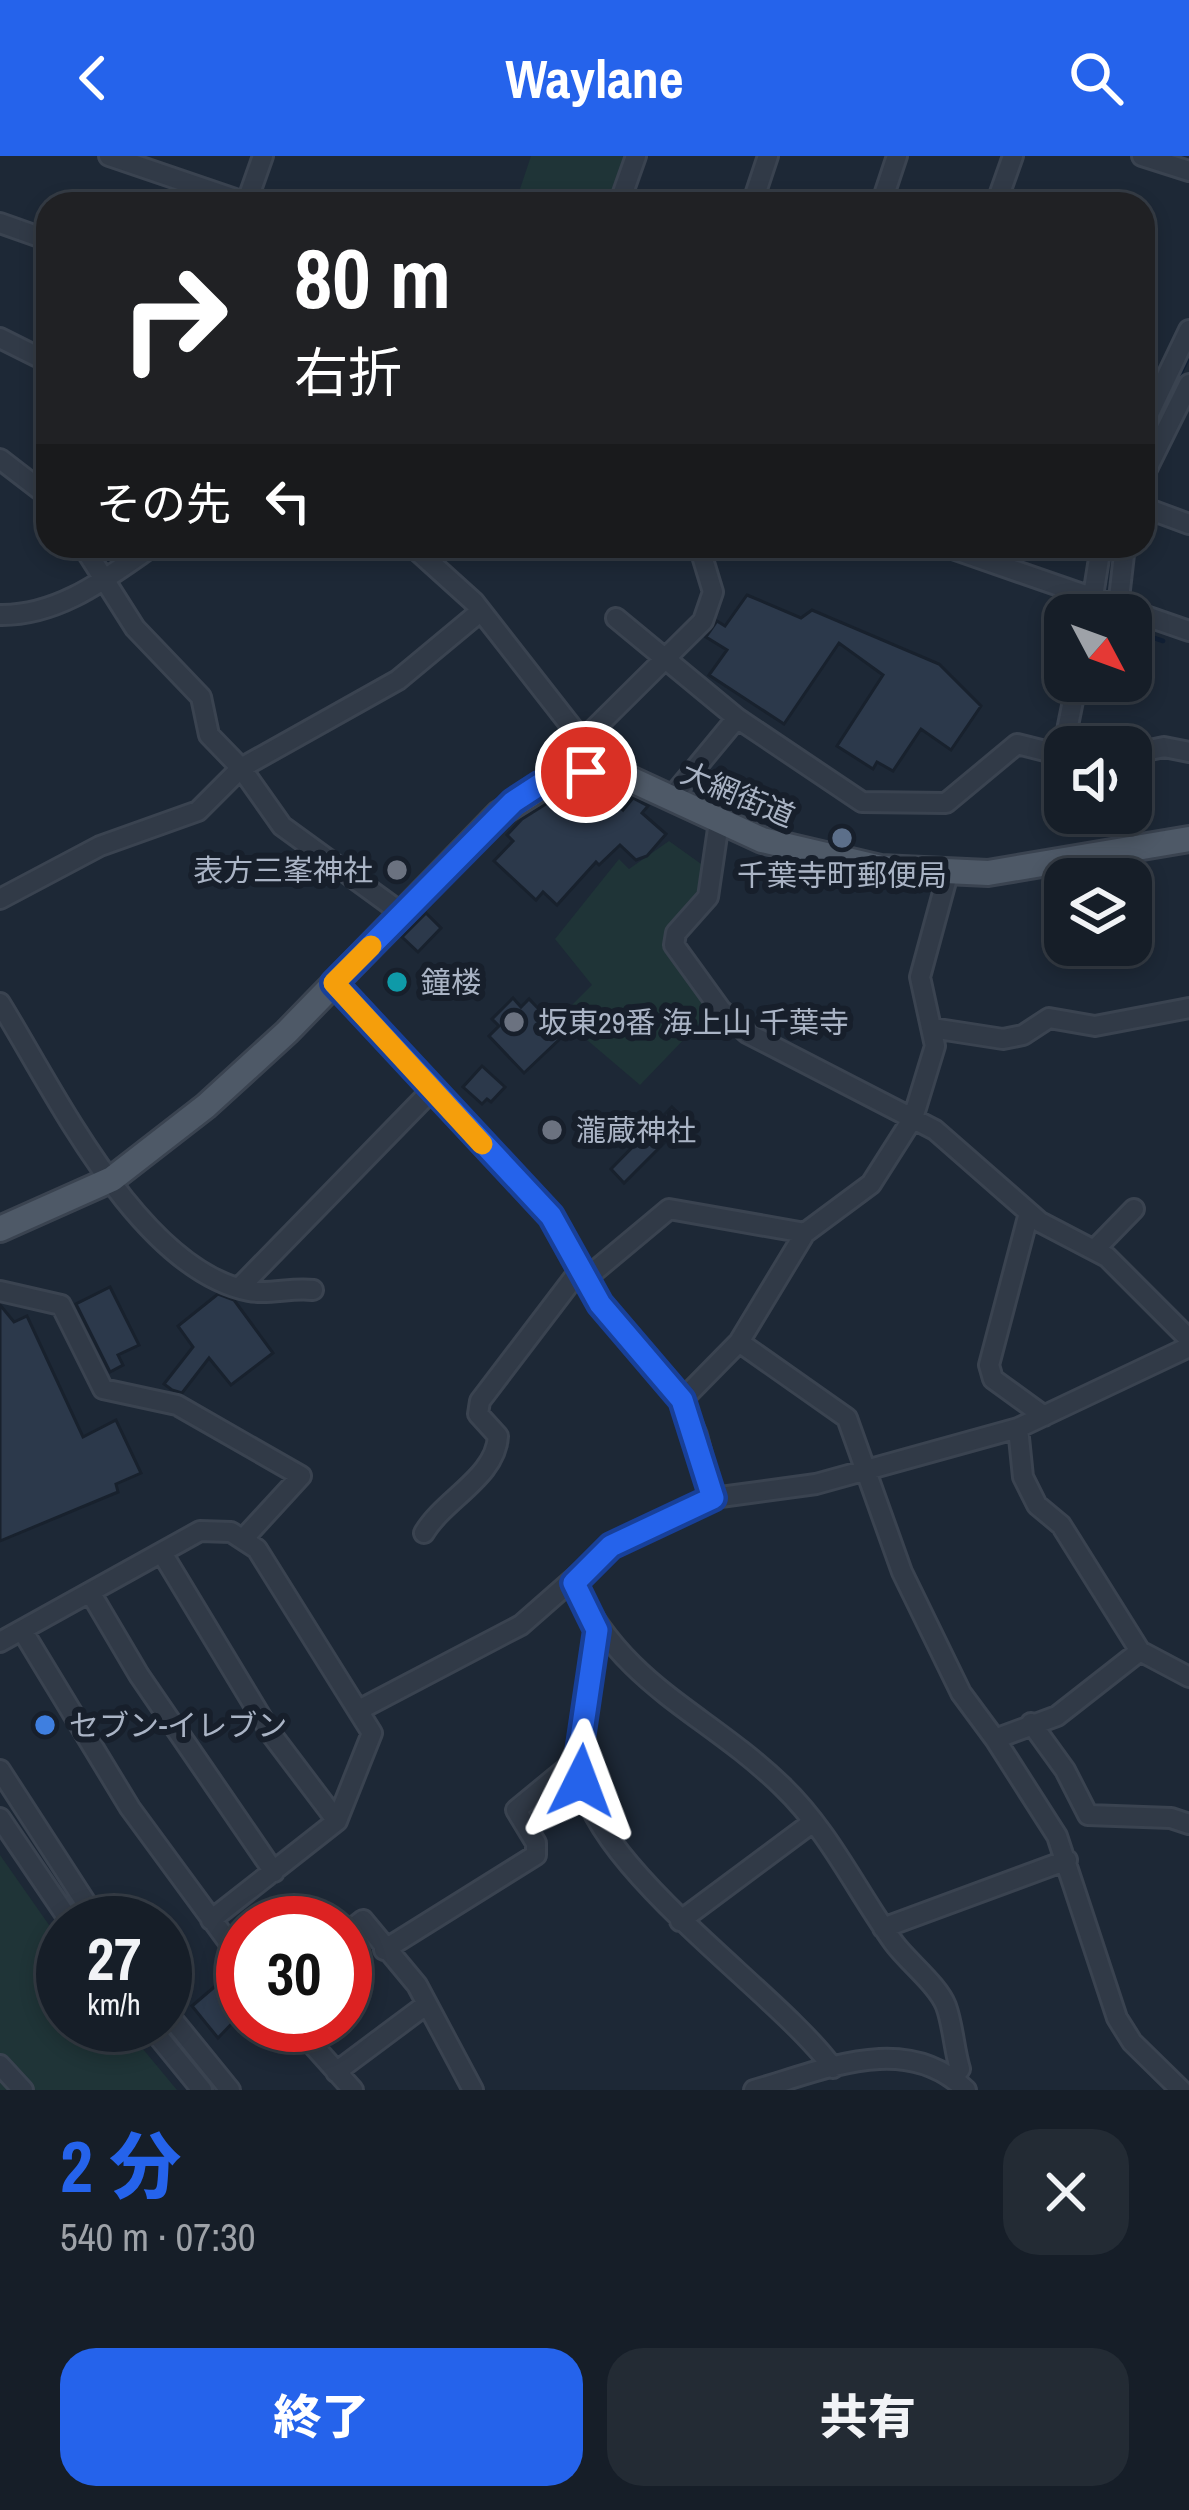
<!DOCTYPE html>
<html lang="ja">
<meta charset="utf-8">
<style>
:root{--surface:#161e28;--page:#232b34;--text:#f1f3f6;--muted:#9ea2a8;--line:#353c45;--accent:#2563eb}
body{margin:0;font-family:"Archivo Narrow","Noto Sans JP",sans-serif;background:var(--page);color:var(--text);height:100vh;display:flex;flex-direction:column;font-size:45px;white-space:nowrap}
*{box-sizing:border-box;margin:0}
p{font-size:39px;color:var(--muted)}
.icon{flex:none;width:66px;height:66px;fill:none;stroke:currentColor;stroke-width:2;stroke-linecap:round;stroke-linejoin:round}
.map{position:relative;height:1934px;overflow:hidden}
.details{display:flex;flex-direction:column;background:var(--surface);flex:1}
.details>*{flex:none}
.banner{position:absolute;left:36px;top:36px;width:1119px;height:366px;border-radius:36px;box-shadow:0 6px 18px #0003,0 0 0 3px var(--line);background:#202124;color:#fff;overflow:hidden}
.needle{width:78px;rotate:131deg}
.controls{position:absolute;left:1044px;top:438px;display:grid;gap:24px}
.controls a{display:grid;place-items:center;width:108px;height:108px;border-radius:24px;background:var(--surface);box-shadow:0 6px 18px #0003,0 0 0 3px var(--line);font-size:60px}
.speed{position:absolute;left:36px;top:1740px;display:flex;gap:24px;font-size:60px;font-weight:700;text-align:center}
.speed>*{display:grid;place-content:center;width:156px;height:156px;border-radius:50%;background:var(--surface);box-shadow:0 6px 18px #0003,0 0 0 3px var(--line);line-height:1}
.speed small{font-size:30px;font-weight:400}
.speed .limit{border:18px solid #d22;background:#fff;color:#111}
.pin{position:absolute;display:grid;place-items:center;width:102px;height:102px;color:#fff;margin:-51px;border:6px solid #fff;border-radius:50%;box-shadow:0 3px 12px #0007}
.me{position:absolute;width:132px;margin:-66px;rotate:3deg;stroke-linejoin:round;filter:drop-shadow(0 0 9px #0008)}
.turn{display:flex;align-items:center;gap:42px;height:252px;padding:0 60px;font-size:54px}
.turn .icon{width:156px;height:156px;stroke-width:2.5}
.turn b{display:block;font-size:84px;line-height:102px}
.then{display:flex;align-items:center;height:114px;padding:0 60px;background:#0003;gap:24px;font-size:45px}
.round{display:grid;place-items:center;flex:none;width:126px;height:126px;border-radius:36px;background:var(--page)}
.head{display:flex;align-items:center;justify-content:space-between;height:204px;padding:0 60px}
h1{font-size:72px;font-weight:800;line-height:90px;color:var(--accent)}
.action{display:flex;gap:24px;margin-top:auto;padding:24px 60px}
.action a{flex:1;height:138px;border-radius:36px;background:var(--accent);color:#fff;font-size:48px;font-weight:800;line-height:138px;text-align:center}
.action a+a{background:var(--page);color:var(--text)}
header{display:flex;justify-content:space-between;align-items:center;height:156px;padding:0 60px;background:var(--accent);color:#fff;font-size:54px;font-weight:800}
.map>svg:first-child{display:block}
</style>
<header><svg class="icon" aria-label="back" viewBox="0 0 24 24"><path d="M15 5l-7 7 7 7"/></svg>Waylane<svg class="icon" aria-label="search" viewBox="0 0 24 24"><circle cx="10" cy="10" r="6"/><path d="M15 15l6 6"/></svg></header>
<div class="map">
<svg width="1189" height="1934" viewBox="0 0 1189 1934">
<rect width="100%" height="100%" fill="#1d2836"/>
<!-- green -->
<path fill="#1f3437" d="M531,0H629L613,48H515Z
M669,685L711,715L704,737L670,777L714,852L640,929L560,861L592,829L555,783L619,703L629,713Z
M0,1699L63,1789V1869H123L177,1934H0Z"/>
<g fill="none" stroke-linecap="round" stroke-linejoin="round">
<!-- stream -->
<path stroke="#111f34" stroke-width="4.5" d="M1143,293L1189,200
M1103,441L1110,390
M1131,474L1163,485"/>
</g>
<!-- building -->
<path fill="#2c394b" stroke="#18212d" stroke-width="3" d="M747,439L801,462L812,454L939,508L981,550L951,594L921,573L893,615L877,606L873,613L837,590L883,519L839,487L784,568L709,519L727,494L706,481L717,465L725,470Z
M600,632L623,654L633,642L648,650L642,657L666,678L647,700L636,704L620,689L599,709L596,706L557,749L543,736L536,744L494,705L513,685L507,679L522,663L557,641L574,655Z
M426,757L441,772L418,796L402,781Z
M513,842L521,851L529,843L564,879L524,917L489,880L499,870L492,863Z
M482,910L505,931L491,946L487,943L482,948L463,931Z
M672,951L686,965L624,1027L611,1013Z
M110,1131L139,1189L118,1199L123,1209L110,1216L76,1148Z
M218,1138L234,1144L273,1197L231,1229L209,1202L182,1237L172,1234L164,1228L193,1191L178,1170Z
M0,1149L14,1166L27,1160L83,1281L116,1264L141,1317L116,1328L118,1336L0,1385Z
M233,1815L243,1822V1856L218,1882L192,1850Z"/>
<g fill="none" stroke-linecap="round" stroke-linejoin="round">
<!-- minor casing -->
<g stroke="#3a4350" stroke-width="24">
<path id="minor" d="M109,0L250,48
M1142,0L1189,15
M246,48L263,0
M619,48L636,0
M752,48L768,0
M881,48L897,0
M996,48L1013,0
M0,67L48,84
M0,182L48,206
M1143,270L1189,174
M0,303L48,340
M1143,321L1189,228
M1143,351L1189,368
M83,390L135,472L201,541L209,579L241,612L282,670L403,758
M412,390L474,446L606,615
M944,390L1189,475
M1118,451L1125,390
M0,459C59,460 107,422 153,390
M1090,459L1101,390
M616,462L737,562L862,646L946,647L1017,588L1065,600
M583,584L703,465L713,436L699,390
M1131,598L1164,591L1189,596
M1062,599L1077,525
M670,643L737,562
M719,666L708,741L676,777L674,789L721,854L747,877L935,974L1040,1066L1107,1101L1189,1183
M0,743L100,690L198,655L241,612L398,524L481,455
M334,827L551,1060L600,1148L682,1244L697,1279L713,1342
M0,847C55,936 139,1113 249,1135C269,1139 292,1131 313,1134
M932,872L1003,883L1023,879L1049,862L1095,870L1189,852
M1029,1057L989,1209L993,1223L1044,1260
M1095,1093L1134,1053
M584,1124L669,1053L805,1077L871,1028L913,962L935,890L920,821L948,718
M239,1132L432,934
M0,1135L61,1149L103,1233L177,1249L301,1320L245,1381
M739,1186L847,1262L902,1416L961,1537L995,1583
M682,1244L739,1186L805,1077
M1018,1272L1023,1321L1037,1349L1061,1369L1140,1495L1189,1521
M424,1377C444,1343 496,1321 498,1280L478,1258L480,1245L579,1115
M162,1397L272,1579L337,1665
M574,1427C626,1533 703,1554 782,1630C829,1675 856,1734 894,1787C908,1806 938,1829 946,1850C953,1869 954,1893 960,1913L953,1921
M90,1436L139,1519L274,1716
M22,1474L130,1652L243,1806
M597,1474C591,1516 579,1560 578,1602C576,1703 775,1832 833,1912
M0,1486L200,1375L231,1376L257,1393L372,1577L337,1665L211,1764
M1140,1495L1057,1560L995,1583L1057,1680L1117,1862L1132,1886L1181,1934
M359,1554L521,1469L611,1390L713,1342L816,1328L1018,1272L1189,1191
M1031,1567L1065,1614L1088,1659L1171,1662L1189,1668
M0,1614L99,1767
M0,1662L71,1767
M680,1765L813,1666
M883,1772L1067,1704
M345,1778L363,1764L417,1829L473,1934
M384,1794L536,1699V1687L516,1654L578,1603
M165,1854L230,1934
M149,1869L202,1934
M295,1869L353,1934
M0,1909L23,1934
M336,1916L427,1848
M754,1934C824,1914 906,1875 966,1934"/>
</g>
<!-- major casing -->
<g stroke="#3a4350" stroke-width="30">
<path id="major" d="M0,1073L112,1023L206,950L287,876L499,658L552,625L586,615L617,617L762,684L881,712L988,717L1189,683"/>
</g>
<!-- minor -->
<use href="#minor" stroke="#313a47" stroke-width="18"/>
<!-- major -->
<use href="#major" stroke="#4e5967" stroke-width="24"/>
</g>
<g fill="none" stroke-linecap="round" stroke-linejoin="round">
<!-- route casing -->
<g stroke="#184099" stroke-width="30">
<path id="route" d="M581,1625L578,1603L597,1474L574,1427L611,1390L713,1342L682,1244L600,1148L551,1060L334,827L513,646L539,629L586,616"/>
</g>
<!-- route -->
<use href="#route" stroke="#2563eb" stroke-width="21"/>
<!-- slow -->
<path stroke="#f59e0b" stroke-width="21" d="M371,790L334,827L482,988"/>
</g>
<!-- markers -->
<circle fill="#5c6f8a" stroke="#171f2b" stroke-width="4.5" cx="842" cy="682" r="12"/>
<g fill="#6b7280" stroke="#171f2b" stroke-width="4.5">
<circle cx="397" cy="714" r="12"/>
<circle cx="514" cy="866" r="12"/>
<circle cx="552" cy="974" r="12"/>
</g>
<circle fill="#0f9aa8" stroke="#171f2b" stroke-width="4.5" cx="397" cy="826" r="12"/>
<circle fill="#3f7fe0" stroke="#171f2b" stroke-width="4.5" cx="45" cy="1569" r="12"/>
<g text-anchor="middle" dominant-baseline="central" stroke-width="12" stroke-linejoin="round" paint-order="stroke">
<!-- street labels -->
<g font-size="30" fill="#aab4c5" stroke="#171f2b">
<text transform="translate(738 638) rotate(23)">大網街道</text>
</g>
<!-- poi labels -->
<g font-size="30" fill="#aab4c5" stroke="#171f2b" text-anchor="start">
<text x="373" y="714" text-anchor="end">表方三峯神社</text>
<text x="842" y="719" text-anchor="middle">千葉寺町郵便局</text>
<text x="421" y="826">鐘楼</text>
<text x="538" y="866">坂東29番 海上山 千葉寺</text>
<text x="576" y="974">瀧蔵神社</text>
<text x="69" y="1569">セブン-イレブン</text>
</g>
</g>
</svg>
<div class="controls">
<a><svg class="needle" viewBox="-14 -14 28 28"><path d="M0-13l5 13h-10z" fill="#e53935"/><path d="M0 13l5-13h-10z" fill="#9ea2a8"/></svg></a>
<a><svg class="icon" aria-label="sound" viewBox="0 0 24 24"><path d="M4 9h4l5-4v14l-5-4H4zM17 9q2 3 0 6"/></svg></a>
<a><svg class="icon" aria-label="layers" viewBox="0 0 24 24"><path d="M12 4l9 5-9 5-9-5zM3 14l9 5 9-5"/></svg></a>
</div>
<div class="speed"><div>27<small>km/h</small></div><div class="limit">30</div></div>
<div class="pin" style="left:586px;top:616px;background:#d93025"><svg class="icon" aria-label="arrive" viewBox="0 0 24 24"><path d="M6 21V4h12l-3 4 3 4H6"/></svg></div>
<svg class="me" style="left:581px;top:1625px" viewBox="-20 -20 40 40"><path d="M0-17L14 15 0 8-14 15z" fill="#2563eb" stroke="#fff" stroke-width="4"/></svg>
<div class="banner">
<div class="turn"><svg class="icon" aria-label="right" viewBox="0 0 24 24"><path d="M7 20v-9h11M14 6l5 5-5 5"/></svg><div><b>80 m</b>右折</div></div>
<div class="then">その先<svg class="icon" aria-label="left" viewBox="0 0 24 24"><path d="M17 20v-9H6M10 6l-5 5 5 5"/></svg></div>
</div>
</div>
<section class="details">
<div class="head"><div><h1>2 分</h1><p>540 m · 07:30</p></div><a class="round"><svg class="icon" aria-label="close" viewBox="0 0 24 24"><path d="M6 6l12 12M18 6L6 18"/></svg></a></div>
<div class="action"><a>終了</a><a>共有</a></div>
</section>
